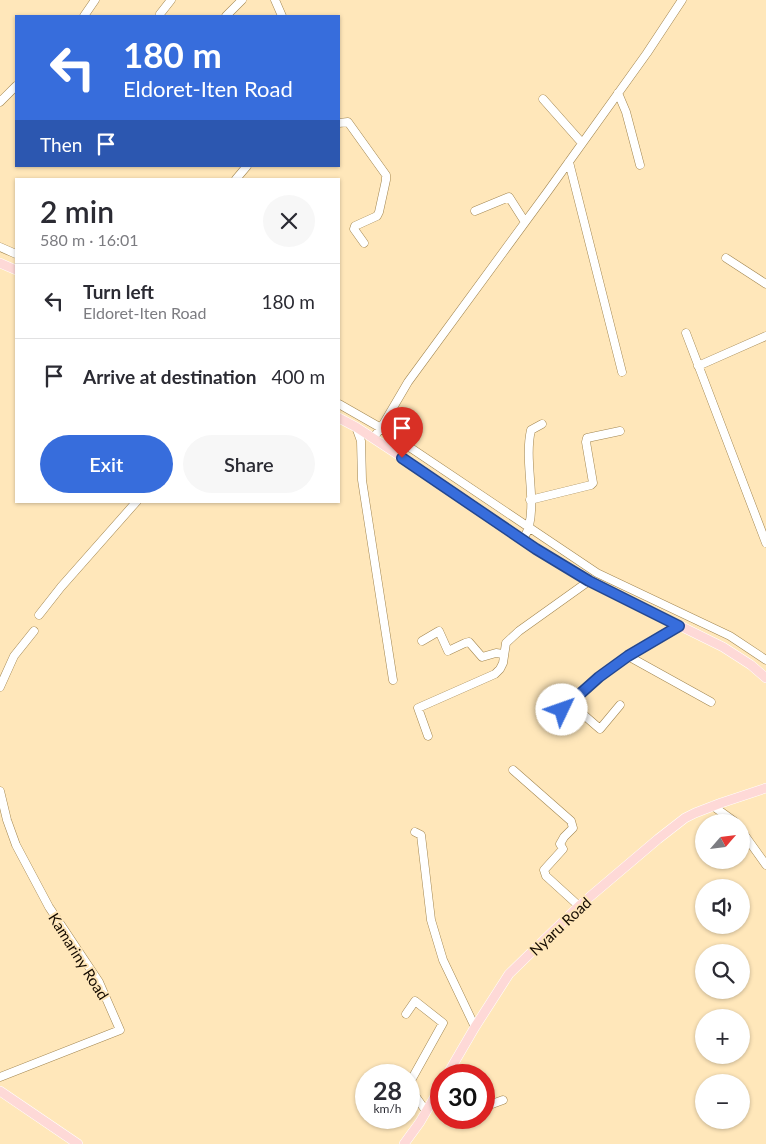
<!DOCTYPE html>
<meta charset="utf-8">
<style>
:root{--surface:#fff;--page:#f7f7f7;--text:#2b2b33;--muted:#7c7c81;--line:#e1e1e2;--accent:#376ddc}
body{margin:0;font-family:Lato,sans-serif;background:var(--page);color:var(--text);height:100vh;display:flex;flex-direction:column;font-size:19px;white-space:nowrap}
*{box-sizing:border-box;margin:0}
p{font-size:16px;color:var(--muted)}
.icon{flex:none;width:28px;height:28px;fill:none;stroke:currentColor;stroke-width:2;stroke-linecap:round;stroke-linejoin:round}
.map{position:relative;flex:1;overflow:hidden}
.sheet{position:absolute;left:15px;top:178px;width:325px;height:325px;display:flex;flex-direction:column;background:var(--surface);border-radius:0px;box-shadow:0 1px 4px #0004}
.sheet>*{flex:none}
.banner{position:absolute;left:15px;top:15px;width:325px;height:152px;border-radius:0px;box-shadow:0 1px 4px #0004;background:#376ddc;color:#fff;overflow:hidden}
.needle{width:32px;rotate:62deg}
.tools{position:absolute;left:695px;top:814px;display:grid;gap:10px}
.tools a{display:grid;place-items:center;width:55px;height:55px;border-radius:50%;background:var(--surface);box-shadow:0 1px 4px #0004;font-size:25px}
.speed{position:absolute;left:355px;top:1064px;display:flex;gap:10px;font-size:25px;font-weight:700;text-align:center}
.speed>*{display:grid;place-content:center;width:65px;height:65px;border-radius:50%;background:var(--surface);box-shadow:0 1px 4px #0004;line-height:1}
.speed small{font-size:12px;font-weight:400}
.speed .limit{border:8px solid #d22;background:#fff;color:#111}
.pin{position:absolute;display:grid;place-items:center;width:42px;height:42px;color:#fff;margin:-51px -21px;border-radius:50% 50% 50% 0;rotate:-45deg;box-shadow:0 0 5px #0007}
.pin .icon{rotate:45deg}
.me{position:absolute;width:55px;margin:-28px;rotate:48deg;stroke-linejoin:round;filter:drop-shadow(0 0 4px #0008)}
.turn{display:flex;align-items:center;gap:18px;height:105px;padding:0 25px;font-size:22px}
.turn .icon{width:65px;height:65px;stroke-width:2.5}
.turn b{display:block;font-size:35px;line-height:42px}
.then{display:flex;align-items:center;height:48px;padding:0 25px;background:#0003;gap:10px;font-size:19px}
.round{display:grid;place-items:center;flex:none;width:52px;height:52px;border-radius:26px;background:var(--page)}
.overview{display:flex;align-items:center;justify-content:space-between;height:85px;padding:0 25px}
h1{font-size:30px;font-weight:600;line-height:38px}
.primary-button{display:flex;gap:10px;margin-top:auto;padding:10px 25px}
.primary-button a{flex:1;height:58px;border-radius:30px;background:var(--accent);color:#fff;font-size:20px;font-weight:600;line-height:58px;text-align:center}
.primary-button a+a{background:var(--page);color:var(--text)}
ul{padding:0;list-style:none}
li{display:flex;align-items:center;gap:15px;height:75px;padding:0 25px;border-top:1px solid var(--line)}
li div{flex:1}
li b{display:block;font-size:19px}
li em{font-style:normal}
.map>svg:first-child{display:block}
</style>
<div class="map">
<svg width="766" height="1144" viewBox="0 0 766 1144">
<rect width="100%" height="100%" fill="#ffe7ba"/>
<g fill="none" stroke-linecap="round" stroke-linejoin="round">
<!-- minor casing -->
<g stroke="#a28650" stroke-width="9">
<path id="minor" d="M275,0L282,16
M160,14L171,0
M84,16L95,0
M226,16L242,0
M618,93L626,112L640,165
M543,99L582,143
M0,102L16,86
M339,123L348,122L386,175V180L379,212L377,216L355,226L354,229L364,243
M569,162L622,372
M236,179L247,166
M475,211L509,197L525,222
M0,247L16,254
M726,258L766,284
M686,333L766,543
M698,366L766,336
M339,404L381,428L597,573L730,636L766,660
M356,427L361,441L362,480L393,680
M373,438L381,428L408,382L548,191L647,53L682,0
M530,500L591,485L593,483L586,442L587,438L620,431
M522,540C525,536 528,531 529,526C536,497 524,460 531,430L542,424
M39,615L61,587L137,501
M422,641L439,631L448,651L465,643L469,642L482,657L496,653L503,654
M628,656L711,702
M0,687L14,656L34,631
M570,703L600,729L620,705
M562,710L599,677L628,656L679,626
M428,736L418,708L495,674L500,669L503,663L506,643L519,631L589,581
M513,770L571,821L573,828L564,837L560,844L563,849L544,870L546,876L579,906
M0,791L7,820L16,845L49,907L99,982L120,1030L0,1077
M713,806L735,822
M741,830L766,865
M415,832L421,835L431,920L443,960L475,1027
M406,1014L415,1001L443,1023L409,1084
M409,1087L426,1111
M484,1100L492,1104L503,1100"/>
</g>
<!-- major casing -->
<g stroke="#fff" stroke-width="10">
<path id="major" d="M0,263L16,270
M339,418L356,427L417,467L535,549L589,581L723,647L751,665L766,678
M447,1075L475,1027L509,974L579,906L658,839L685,818L695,813L721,803L766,788
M0,1091L78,1144
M404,1144L420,1122L441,1086"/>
</g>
<!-- minor -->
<use href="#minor" stroke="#fff" stroke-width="8"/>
<!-- major -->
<use href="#major" stroke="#fed9d7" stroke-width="9"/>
</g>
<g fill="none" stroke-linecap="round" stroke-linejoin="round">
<!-- route casing -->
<g stroke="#24478f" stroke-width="12">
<path id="route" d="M402,458L536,549L589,581L679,626L628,656L599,677L562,710"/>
</g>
<!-- route -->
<use href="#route" stroke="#376ddc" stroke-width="9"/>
</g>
<g text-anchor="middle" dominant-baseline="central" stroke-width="4" stroke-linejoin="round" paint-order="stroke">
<!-- street labels -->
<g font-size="15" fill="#150b00" stroke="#ffe7ba">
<text transform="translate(560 926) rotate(-43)">Nyaru Road</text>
<text transform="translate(79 956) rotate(58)">Kamariny Road</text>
</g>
</g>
</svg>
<div class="tools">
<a><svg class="needle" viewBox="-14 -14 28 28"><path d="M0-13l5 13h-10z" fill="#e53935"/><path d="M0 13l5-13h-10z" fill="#7c7c81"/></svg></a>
<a><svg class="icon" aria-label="sound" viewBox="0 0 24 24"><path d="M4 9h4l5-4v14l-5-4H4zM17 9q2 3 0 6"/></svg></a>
<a><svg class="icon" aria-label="search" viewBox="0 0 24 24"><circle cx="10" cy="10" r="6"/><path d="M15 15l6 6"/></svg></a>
<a>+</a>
<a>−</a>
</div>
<div class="speed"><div>28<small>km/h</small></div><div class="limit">30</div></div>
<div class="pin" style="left:402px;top:458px;background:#d93025"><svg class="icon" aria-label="arrive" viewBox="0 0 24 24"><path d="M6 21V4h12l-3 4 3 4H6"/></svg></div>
<svg class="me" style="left:562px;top:710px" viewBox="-20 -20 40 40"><circle r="19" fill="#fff"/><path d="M0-13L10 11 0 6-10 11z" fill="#376ddc"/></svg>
<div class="banner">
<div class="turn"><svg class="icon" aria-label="left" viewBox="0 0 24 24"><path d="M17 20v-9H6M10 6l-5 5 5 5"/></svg><div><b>180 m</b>Eldoret-Iten Road</div></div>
<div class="then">Then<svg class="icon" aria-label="arrive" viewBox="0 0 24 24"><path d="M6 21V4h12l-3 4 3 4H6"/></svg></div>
</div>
<section class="sheet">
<div class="overview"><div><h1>2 min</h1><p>580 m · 16:01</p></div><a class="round"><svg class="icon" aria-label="close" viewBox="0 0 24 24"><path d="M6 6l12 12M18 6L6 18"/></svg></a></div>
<ul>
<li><svg class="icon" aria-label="left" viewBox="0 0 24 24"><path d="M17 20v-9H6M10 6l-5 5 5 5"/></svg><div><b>Turn left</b><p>Eldoret-Iten Road</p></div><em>180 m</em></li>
<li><svg class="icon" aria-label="arrive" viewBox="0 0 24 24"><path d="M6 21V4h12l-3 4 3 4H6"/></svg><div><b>Arrive at destination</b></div><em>400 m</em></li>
</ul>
<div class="primary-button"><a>Exit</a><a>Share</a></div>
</section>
</div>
